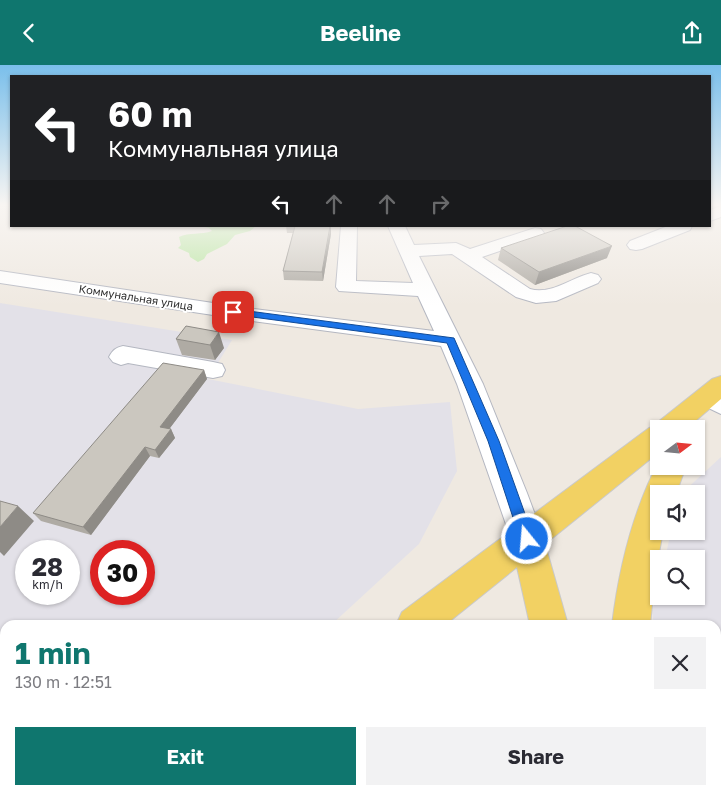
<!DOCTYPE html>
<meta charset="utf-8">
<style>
:root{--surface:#fff;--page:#f2f2f3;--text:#2b2b33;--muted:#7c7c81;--accent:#0f766e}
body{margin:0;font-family:"Golos Text",sans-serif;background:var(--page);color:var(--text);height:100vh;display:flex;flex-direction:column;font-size:19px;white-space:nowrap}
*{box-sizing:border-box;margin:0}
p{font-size:16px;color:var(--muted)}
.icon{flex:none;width:28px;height:28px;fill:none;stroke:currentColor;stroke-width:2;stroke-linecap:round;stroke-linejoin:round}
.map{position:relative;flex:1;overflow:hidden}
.sheet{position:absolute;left:0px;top:555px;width:721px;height:175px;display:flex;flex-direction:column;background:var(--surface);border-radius:15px 15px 0 0;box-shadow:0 1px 4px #0004}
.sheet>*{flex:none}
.top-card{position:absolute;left:10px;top:10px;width:701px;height:152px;border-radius:0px;box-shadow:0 1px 4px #0004;background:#202124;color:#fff;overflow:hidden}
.needle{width:32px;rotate:74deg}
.tools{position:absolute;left:650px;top:355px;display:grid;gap:10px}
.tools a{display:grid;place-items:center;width:55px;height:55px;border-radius:0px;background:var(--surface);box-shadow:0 1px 4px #0004;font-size:25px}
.speed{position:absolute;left:15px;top:475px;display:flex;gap:10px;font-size:25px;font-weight:700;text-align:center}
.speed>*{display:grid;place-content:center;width:65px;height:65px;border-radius:50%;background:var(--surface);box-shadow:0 1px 4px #0004;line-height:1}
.speed small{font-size:12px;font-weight:400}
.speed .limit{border:8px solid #d22;background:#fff;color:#111}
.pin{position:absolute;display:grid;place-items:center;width:42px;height:42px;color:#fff;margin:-21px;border-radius:10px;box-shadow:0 2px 8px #0006}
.me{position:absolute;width:55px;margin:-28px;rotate:343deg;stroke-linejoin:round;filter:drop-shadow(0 0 4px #0008)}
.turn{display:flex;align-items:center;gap:18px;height:105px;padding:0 15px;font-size:22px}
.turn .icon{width:65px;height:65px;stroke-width:2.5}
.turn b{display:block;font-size:35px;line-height:42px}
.lanes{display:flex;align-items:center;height:48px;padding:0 15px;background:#0003;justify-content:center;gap:25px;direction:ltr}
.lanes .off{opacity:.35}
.round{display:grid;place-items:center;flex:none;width:52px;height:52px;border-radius:0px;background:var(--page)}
.headline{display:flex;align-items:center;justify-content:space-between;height:85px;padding:0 15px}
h1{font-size:30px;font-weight:700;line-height:38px;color:var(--accent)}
.cta{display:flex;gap:10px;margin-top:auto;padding:10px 15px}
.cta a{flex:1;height:58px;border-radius:0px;background:var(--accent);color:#fff;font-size:20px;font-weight:700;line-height:58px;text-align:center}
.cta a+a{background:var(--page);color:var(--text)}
header{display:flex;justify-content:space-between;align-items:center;height:65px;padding:0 15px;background:var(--accent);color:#fff;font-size:22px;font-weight:700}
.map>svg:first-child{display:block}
</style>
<header><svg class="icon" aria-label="back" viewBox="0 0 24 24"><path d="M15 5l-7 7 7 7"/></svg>Beeline<svg class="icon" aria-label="share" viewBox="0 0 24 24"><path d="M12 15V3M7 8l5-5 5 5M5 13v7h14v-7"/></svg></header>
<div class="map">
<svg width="721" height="730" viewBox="0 0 721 730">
<rect width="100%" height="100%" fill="#efe9e1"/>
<!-- industrial -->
<path fill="#e3e1e8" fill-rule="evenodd" d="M0,238L232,275L208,314L358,344L450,337L457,406L419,479L331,560H5V725H116L109,730H0ZM26,486H69V529H26ZM101,486H144V529H101Z
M721,392V730H676V725H716V560H654L652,546L659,519V531H696V494H665L671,466H696V429H681Z"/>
<!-- green -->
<path fill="#b6e59e" d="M201,161H256L250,166L235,170L227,179L207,189L204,194L198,197L190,192L189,188L178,183L181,180L179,172C189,167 201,170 212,166L209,163Z
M335,725H506L507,730H329Z"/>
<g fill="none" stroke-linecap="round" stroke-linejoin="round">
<!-- minor casing -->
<g stroke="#b4b7c1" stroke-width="2">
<path id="minor" d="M721,141V152L710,156V145Z
M341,161H357L356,216L413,218L388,161H405L414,180L456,178L470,184L535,163L541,164L544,168L541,172L482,192L530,224C551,230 571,213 591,208L598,210L601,214L598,218L556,236L536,238L516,232L452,189L419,191L483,319L527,428L544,474L539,485L527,489L515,485L457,319L441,281L253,256L0,218V206L253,244L434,266L418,231L339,226L336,222Z
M668,161H692L690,165L642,184L636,185L630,184L627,180L630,176Z
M123,281L213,297L222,299L225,305L222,311L213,313L128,298L121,300L113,297L109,292C113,285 115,283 123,281Z
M707,323L721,328V349L698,338L694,332L698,326Z
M25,725H71L72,730H26Z"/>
</g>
<!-- major casing -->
<g stroke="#c9c9c9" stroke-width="2">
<path id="major" d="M721,311V334L686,364H659V387L545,479L568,560H530L517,502L445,560H396L402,547L649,363L656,361L658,357L712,314Z
M659,396V401H686L676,429H659V466H663L655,510L650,560H612C619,503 632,448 659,396Z
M173,725H224L222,730H171Z
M560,725H606L607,730H561Z
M617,725H663L664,730H618Z"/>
</g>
<!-- minor -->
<use href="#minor" fill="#fff" fill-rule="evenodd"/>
<!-- major -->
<use href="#major" fill="#f2d163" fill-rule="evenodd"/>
</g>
<!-- wall -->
<path fill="#afaba4" d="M286,161H331V169L323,216L284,215L283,206L293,168H287Z
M501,183L607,193L535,220L498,195Z
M186,261L224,283L215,295L182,290L176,274Z
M204,305L207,314L169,364H171L175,373L159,393L150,391L91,470L41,456L33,448Z"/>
<!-- shaded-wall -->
<path fill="#8e8b86" d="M331,161V169L323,216L322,207Z
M612,181L607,193L535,220L539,207Z
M219,267L224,283L215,295L210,280Z
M204,305L207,314L164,371L160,362Z
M171,364L175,373L159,393L155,385Z
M145,382L150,391L91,470L83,462Z
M18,441L34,456L4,491L0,487V462Z"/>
<!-- building -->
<path fill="#cbc7bf" stroke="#8e8b86" d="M295,161H330L322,207L283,206Z
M567,161H575L612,181L539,207L501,183Z
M186,261L219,267L210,280L176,274Z
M163,298L204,305L160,362L171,364L155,385L145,382L83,462L33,448Z
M0,436L18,441L0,462Z"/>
<!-- sky -->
<linearGradient id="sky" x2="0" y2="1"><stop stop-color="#7abfeb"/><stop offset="0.58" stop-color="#f8f5f2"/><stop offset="1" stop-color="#f8f5f2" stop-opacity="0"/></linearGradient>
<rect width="721" height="241" fill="url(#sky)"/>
<!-- route -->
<path fill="#1a73e8" stroke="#114b97" d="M233,244L454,273L499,376L534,474L532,479L527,480L522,479L520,474L488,376L447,278L230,249V245Z"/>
<g text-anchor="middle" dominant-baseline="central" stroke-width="4" stroke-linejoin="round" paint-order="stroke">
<!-- far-street labels -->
<g font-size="11" fill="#2e2e2e" stroke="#fff">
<text transform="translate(136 232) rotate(9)">Коммунальная улица</text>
</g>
</g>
</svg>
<div class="tools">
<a><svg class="needle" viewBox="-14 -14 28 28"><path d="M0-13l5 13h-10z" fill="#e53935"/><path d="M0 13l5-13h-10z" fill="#7c7c81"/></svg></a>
<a><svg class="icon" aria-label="sound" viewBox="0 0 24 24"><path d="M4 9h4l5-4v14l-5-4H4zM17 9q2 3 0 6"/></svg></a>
<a><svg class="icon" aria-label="search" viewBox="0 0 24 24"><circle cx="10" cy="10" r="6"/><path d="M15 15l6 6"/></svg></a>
</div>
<div class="speed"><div>28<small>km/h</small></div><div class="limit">30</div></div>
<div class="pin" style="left:233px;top:247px;background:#d93025"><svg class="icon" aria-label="arrive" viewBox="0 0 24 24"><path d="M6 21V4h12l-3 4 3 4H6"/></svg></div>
<svg class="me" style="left:527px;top:474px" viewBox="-20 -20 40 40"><circle r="17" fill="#1a73e8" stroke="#fff" stroke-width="3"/><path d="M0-11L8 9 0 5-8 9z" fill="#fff"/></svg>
<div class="top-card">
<div class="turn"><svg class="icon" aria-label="left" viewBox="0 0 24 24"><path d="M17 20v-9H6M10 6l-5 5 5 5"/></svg><div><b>60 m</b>Коммунальная улица</div></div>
<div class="lanes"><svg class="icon" aria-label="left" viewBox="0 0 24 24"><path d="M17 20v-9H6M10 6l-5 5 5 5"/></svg><svg class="icon off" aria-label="ahead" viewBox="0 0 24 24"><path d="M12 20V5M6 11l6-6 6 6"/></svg><svg class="icon off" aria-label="ahead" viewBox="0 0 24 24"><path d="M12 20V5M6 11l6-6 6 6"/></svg><svg class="icon off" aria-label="right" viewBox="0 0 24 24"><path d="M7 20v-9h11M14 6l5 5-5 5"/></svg></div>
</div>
<section class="sheet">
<div class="headline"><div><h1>1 min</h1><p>130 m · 12:51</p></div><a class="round"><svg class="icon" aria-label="close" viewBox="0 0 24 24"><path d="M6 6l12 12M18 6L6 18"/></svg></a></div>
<div class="cta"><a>Exit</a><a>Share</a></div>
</section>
</div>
